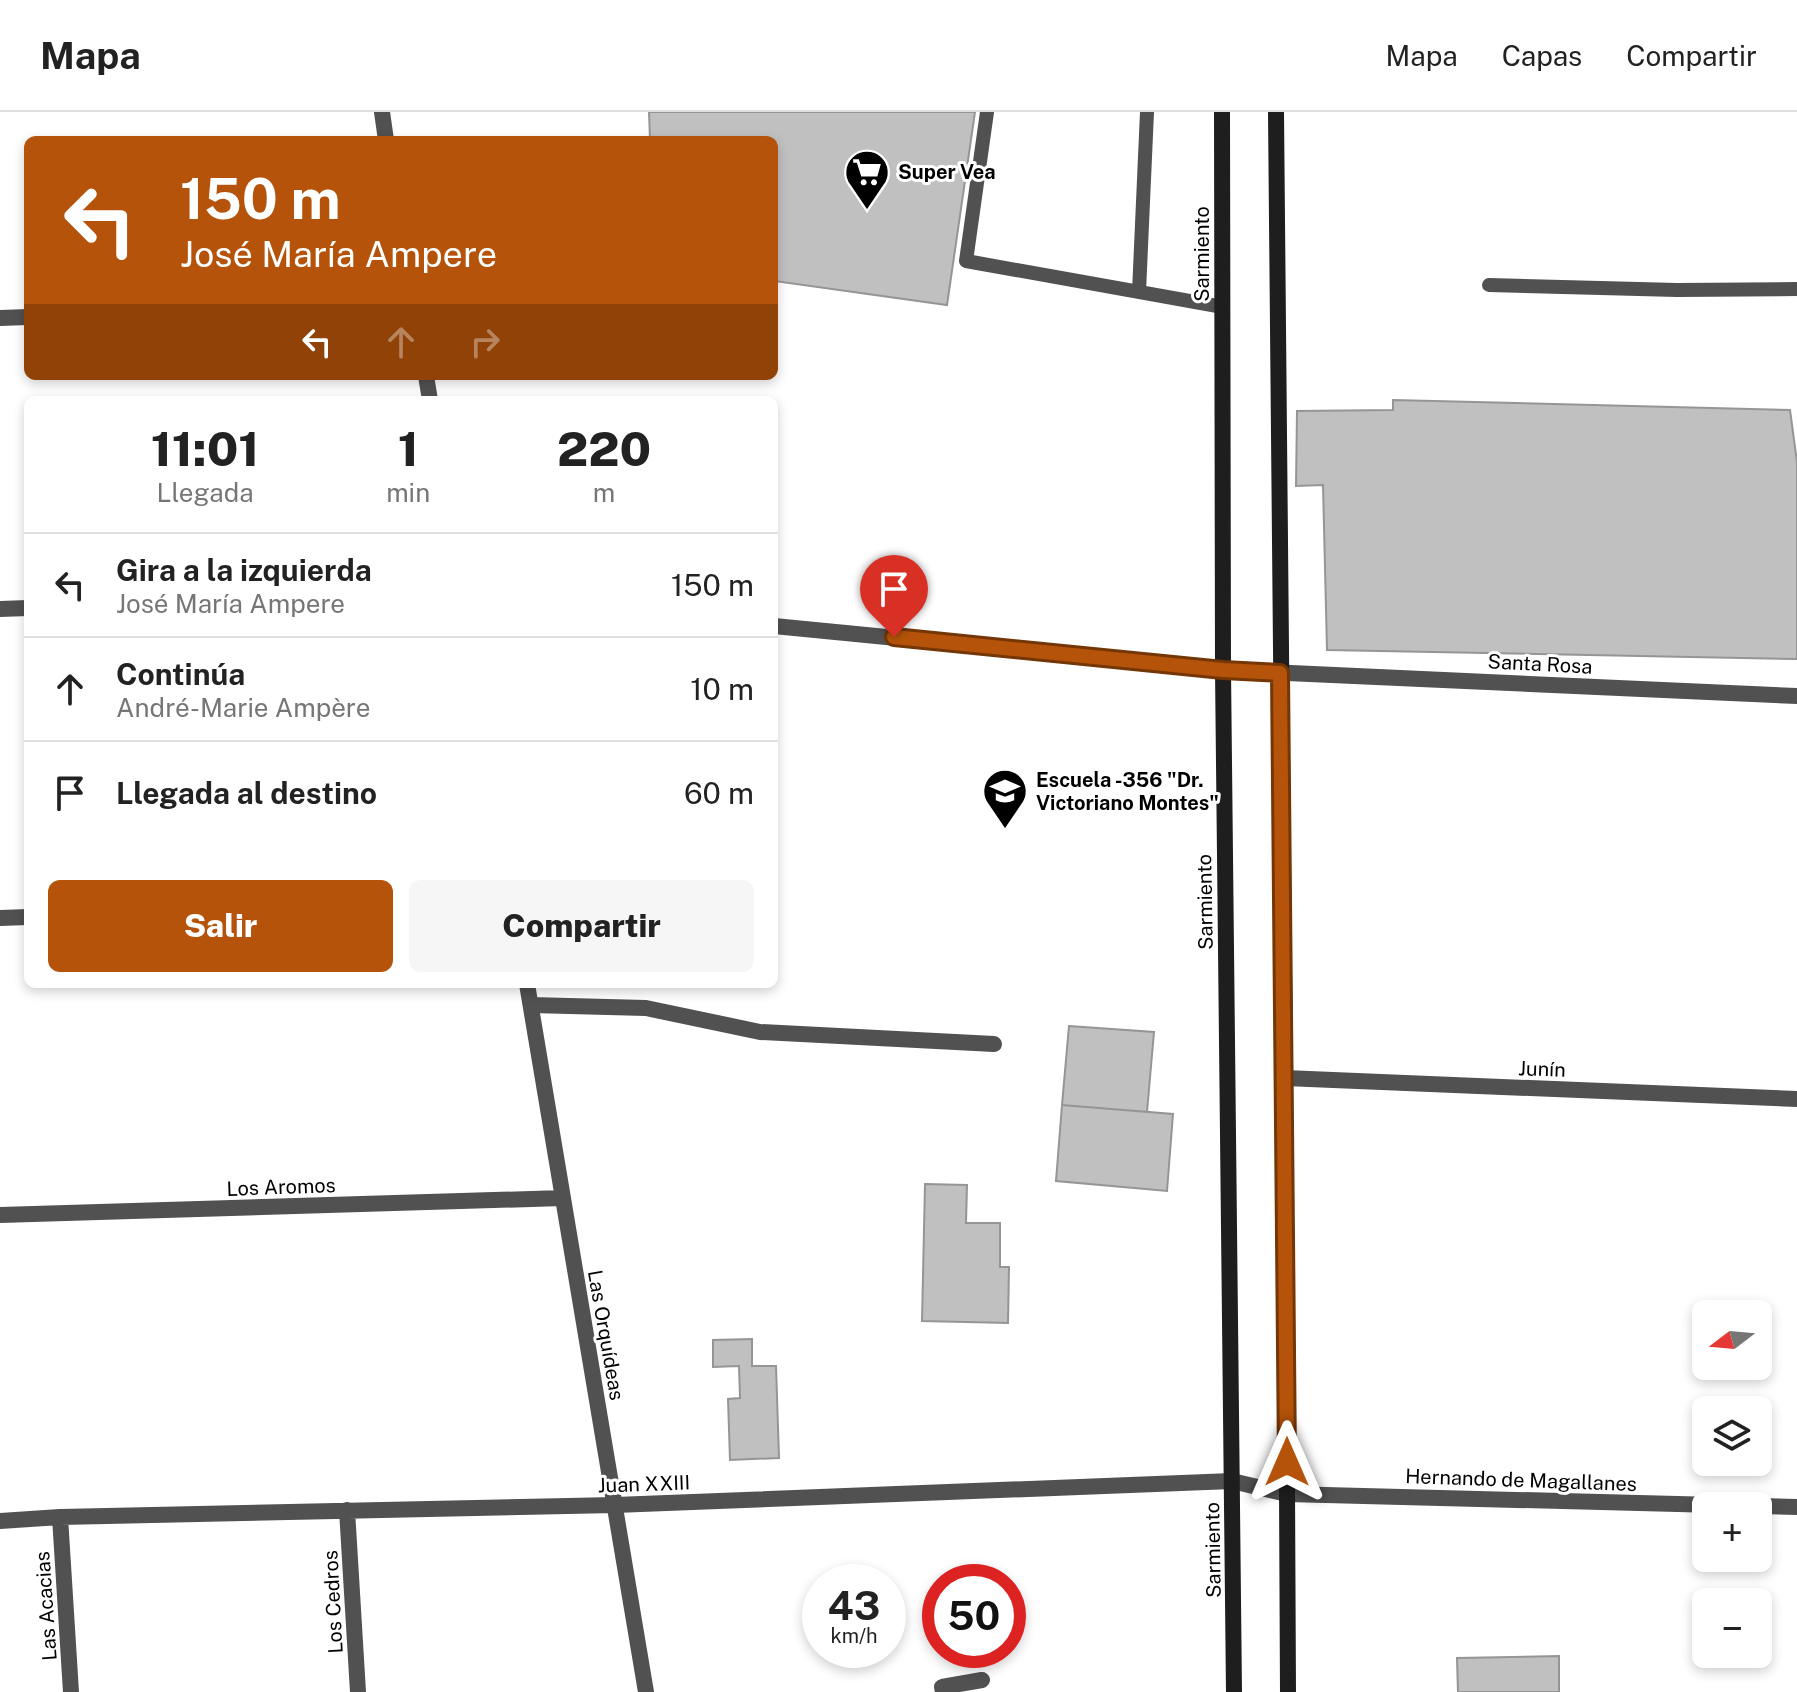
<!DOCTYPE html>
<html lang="es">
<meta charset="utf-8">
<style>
:root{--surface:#fff;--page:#f6f6f6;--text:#222;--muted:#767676;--line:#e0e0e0;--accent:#b45309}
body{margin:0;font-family:"Public Sans",sans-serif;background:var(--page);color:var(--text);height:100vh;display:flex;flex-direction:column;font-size:30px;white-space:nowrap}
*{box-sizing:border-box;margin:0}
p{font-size:26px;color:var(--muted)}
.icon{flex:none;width:44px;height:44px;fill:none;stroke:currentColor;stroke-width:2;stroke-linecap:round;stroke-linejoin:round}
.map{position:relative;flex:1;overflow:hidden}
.side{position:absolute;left:24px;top:284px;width:754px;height:592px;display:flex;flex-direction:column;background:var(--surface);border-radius:12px;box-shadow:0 4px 12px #0003}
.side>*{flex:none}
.hud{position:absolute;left:24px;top:24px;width:754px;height:244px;border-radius:12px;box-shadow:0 4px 12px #0003;background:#b45309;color:#fff;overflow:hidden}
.needle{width:52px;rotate:254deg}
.controls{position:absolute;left:1692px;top:1188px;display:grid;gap:16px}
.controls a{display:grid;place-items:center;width:80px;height:80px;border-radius:12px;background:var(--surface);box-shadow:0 4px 12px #0003;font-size:40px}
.speed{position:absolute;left:802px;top:1452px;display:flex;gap:16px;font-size:40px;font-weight:700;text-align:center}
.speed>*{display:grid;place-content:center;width:104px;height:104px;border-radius:50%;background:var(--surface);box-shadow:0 4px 12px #0003;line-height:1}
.speed small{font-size:20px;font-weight:400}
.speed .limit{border:12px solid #d22;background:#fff;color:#111}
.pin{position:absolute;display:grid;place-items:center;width:68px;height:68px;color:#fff;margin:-82px -34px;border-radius:50% 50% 50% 0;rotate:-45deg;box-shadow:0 0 8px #0007}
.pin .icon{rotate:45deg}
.me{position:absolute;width:88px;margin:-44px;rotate:0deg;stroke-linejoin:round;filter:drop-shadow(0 0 6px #0008)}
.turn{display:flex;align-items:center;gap:28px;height:168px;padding:0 24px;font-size:36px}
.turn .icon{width:104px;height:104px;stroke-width:2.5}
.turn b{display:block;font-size:56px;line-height:68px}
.lanes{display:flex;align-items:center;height:76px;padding:0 24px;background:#0003;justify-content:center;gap:40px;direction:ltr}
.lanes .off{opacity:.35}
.eta{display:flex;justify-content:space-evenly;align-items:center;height:136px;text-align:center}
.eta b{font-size:48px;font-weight:800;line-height:56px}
.primary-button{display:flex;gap:16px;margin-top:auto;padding:16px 24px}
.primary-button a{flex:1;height:92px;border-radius:12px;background:var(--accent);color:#fff;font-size:32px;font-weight:800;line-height:92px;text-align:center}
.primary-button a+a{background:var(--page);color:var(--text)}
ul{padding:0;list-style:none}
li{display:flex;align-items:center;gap:24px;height:104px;padding:0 24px;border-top:2px solid var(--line)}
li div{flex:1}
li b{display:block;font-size:30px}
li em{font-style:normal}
header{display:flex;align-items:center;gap:48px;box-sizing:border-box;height:112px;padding:0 40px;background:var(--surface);border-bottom:2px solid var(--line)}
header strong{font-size:38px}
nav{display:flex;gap:44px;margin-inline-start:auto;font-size:28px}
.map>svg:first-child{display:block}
</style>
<header>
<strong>Mapa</strong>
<nav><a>Mapa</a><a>Capas</a><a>Compartir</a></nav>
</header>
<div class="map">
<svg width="1797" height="1580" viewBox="0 0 1797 1580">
<rect width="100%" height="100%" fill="#fff"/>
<!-- building -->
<path fill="#c0c0c0" stroke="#959595" stroke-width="2" d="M649,0H975L947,193L774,169V28H650Z
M1393,288L1790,298L1797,350V547L1327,538L1323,373L1296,374L1297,299L1393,298Z
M1069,914L1154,920L1147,1000L1062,993Z
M1062,993L1173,1002L1167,1079L1056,1069Z
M925,1072L967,1073L966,1111H1000V1155H1009L1008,1211L922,1209Z
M752,1227V1254H776L779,1346L730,1348L728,1287L740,1286L739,1254L713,1255V1228Z
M1559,1544V1580H1458L1457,1546Z"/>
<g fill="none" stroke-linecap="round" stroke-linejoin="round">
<!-- service -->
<path stroke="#515151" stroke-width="14" d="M987,0L966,149L1223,195
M1489,173L1677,178L1797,177
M1139,180L1147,0"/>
<!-- minor -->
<path stroke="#515151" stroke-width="16" d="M382,0L386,28
M0,206L28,205
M426,264L430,288
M0,497L28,496
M774,514L1223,558L1797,584
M0,806L28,805
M527,872L646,1580
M531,893L646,896L760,920L994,932
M1285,966L1797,987
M0,1103L563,1086
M1758,1394L1797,1395
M347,1398L358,1580
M60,1405L71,1580
M0,1409L60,1405L615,1393L1232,1369L1287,1382L1754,1394
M943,1580L942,1575L982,1568"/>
<!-- secondary -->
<path stroke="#1e1e1e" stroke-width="16" d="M1222,0L1223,558L1234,1580
M1276,0L1285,966L1288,1580"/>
</g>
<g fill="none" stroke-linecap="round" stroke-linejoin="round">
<!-- route casing -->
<g stroke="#753606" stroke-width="20">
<path id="route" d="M894,525L1223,558L1280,561L1287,1350"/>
</g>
<!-- route -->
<use href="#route" stroke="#b45309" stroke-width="14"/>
</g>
<!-- icons -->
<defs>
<g id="supermarket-pin" transform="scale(2.3)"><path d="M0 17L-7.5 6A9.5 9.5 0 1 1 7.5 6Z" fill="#000" stroke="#fff"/><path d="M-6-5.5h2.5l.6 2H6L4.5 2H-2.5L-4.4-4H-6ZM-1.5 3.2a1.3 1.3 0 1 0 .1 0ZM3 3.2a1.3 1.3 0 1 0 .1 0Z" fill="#fff"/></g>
<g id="school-pin" transform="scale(2.3)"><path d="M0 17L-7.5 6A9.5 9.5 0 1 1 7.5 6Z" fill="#000" stroke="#fff"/><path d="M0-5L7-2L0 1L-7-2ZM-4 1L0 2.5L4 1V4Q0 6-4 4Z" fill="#fff"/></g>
</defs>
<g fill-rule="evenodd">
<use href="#supermarket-pin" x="867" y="60"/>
<use href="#school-pin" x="1005" y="679"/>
</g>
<g text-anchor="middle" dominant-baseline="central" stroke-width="6" stroke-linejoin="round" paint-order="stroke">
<!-- poi labels -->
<g font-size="20" font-weight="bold" fill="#000" stroke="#fff" text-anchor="start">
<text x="898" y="60">Super Vea</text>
<text x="1036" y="668">Escuela -356 "Dr.<tspan x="1036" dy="23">Victoriano Montes"</tspan></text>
</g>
<!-- street labels -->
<g font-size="20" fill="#000" stroke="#fff">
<text transform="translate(1202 142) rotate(-90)">Sarmiento</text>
<text transform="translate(1540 552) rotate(3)">Santa Rosa</text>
<text transform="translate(1205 790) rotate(-91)">Sarmiento</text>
<text transform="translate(1542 957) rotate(2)">Junín</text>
<text transform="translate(281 1075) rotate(-2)">Los Aromos</text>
<text transform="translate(606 1223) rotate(80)">Las Orquídeas</text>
<text transform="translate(1521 1368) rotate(2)">Hernando de Magallanes</text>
<text transform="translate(644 1372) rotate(-2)">Juan XXIII</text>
<text transform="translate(1213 1438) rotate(-91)">Sarmiento</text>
<text transform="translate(333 1490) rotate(-93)">Los Cedros</text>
<text transform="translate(46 1494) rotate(-94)">Las Acacias</text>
</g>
</g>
</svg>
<div class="controls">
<a><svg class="needle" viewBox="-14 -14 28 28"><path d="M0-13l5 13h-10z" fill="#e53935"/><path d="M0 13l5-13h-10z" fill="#767676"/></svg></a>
<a><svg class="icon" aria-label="layers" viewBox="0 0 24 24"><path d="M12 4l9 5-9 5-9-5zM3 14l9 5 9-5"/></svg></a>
<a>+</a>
<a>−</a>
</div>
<div class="speed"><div>43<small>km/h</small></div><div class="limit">50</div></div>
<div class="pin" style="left:894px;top:525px;background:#d93025"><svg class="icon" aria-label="arrive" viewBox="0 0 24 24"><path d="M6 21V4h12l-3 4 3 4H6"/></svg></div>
<svg class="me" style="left:1287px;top:1350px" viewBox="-20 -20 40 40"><path d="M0-17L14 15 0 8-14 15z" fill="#b45309" stroke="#fff" stroke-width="4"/></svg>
<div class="hud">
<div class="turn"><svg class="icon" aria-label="left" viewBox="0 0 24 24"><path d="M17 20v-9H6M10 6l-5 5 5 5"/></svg><div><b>150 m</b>José María Ampere</div></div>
<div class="lanes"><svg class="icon" aria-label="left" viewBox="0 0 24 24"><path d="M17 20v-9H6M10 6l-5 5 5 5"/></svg><svg class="icon off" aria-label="ahead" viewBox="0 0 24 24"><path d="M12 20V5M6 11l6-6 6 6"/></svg><svg class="icon off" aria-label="right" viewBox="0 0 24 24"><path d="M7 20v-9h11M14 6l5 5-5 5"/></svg></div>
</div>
<section class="side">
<div class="eta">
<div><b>11:01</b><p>Llegada</p></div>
<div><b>1</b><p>min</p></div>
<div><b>220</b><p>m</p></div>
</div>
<ul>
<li><svg class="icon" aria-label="left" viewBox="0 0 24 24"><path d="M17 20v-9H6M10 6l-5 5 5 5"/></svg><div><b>Gira a la izquierda</b><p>José María Ampere</p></div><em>150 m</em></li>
<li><svg class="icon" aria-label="ahead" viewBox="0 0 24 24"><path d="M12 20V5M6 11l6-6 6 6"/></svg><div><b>Continúa</b><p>André-Marie Ampère</p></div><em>10 m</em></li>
<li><svg class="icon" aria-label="arrive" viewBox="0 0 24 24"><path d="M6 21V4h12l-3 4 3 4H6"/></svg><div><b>Llegada al destino</b></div><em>60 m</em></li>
</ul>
<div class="primary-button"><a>Salir</a><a>Compartir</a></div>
</section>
</div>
